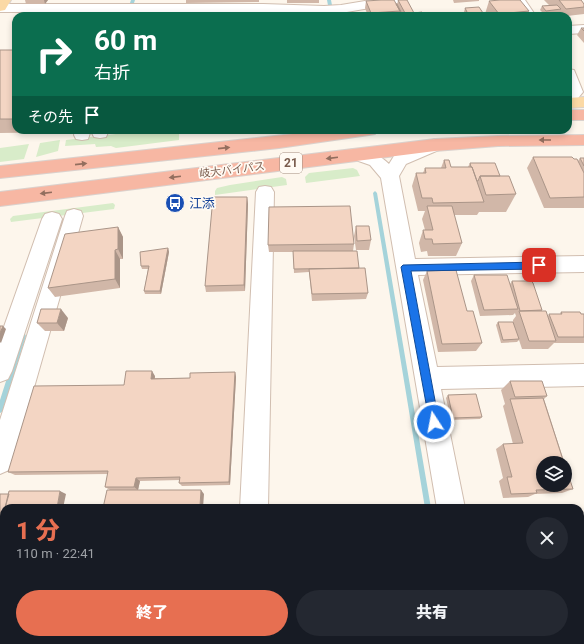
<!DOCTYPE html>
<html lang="ja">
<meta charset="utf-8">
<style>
:root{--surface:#171b24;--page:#242831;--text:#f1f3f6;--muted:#9ea1a6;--accent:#e76f51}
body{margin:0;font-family:Roboto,"Noto Sans JP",sans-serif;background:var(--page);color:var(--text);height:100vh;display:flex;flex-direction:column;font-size:15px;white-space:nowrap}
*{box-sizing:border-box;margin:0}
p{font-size:13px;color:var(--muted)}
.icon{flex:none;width:22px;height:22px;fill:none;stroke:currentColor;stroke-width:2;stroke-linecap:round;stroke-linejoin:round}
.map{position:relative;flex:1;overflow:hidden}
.panel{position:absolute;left:0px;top:504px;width:584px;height:140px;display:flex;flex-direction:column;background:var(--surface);border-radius:12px 12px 0 0;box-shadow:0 2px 6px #0003}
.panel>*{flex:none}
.guide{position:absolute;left:12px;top:12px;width:560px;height:122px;border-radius:12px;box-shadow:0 2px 6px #0003;background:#0b6e4f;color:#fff;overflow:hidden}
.controls{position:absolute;left:536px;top:456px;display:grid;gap:8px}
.controls a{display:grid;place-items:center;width:36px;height:36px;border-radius:50%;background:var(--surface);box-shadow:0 2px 6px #0003;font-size:20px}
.pin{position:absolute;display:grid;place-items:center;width:34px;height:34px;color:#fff;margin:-17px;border-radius:8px;box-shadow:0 2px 6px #0006}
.me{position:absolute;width:44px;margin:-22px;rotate:349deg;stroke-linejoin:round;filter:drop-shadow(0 0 3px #0008)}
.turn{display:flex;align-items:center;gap:14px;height:84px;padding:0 16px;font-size:18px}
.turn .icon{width:52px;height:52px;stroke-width:2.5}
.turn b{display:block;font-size:28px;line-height:34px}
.then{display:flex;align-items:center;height:38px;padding:0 16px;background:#0003;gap:8px;font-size:15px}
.round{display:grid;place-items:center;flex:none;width:42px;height:42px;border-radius:21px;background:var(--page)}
.head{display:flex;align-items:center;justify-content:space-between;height:68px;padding:0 16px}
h1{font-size:24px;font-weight:800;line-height:30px;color:var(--accent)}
.primary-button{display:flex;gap:8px;margin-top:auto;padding:8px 16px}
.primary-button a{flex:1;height:46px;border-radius:24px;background:var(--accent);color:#fff;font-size:16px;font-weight:800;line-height:46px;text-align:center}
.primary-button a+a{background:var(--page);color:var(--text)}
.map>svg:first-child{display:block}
</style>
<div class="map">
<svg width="584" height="644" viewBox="0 0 584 644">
<rect width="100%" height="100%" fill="#fdf6ec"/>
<!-- green -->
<path fill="#d8ecc9" d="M149,130H179V140L116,148L111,146L96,147L95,144L65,146L66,140Z
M60,140L58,151L36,157L40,143Z
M29,144L24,159L0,162V148Z
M353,168L357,170L360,176L306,183L305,177L309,173Z
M282,177L286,179L287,185L215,195V191L217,188L230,185Z
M113,203L115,205L114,209L11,222L10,219L13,216Z"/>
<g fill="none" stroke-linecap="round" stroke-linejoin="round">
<!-- stream -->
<path fill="#a5d3da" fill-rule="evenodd" d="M131,0H135L133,6L131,7L129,6Z
M327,0H331L334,16H330Z
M128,12L131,13L130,16H126Z
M89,130H93L92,133H90Z
M375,191L377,193L431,508H425L373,193Z
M21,334H25L26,336L3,410L2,412L0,413V400Z
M445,640H453L454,644H446Z"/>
<!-- minor casing -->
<g stroke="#d1beb0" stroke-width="2">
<path id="minor" d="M371,0H399L398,3L393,4L341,13L324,14L263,12H0V4H263L324,6L341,5Z
M513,0H525L536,16H522Z
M584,25V33L568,34V26Z
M568,69L574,70L583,92L574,103L568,105Z
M75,130H91L88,139L82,140L76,139L74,135Z
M93,130H109L106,137L100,138L94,137L92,133Z
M435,139L441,141L443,145L441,149L406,164L399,176L415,259L584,256V272L418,275L437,367L584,364V386L441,389L465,508H437L381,178L370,165L350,158L347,154L350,150C363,146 380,155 389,164L394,156Z
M265,186L271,187L274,192L268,508H240L256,192L259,187Z
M74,209L81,211L83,216L13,461L9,470L0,474V420L65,216L67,211Z
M52,212L59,214L62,219L12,371L8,379L0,382V338L42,219L45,214Z
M580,523H584V551H580Z
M0,533H4V561H0Z
M234,640H266V644H234Z
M459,640H491V644H459Z"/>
</g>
<!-- major casing -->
<g stroke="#dad1cd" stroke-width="2">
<path id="major" d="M0,0H11L5,10L0,11Z
M584,97V107L568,108V98Z"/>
</g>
<!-- highway casing -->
<g stroke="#dad1cd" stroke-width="2">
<path id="highway" d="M568,110H584V120H568Z
M329,130H377L375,134L369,135L279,148L0,178V166Z
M584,135V145L498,146L435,151L0,206V192L435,139L498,136Z"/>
</g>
<!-- minor -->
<use href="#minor" fill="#fff" fill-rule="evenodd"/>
<!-- major -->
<use href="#major" fill="#fbd9a5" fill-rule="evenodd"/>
<!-- highway -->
<use href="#highway" fill="#f7b7a3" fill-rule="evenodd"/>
</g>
<!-- wall -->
<path fill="#d1b7a8" d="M25,0H48L45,4H26Z
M186,0H259V2L186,3Z
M287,0H319V3H287Z
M398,0L414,13L427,16H401V15V16H368L365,8L366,1L396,4L397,5Z
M453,0H479V1L454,3Z
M544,0H581L584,4V14L567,16H556L557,14H561L560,13L544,14L540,10L542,6L549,5Z
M489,1L529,11L527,16H486L485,14Z
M465,8L483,13L482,16H484H463Z
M581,28H584V43L577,35Z
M0,50H16V130H75L74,132L0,133Z
M533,157L574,159L578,161L580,158H584V208H544L527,168Z
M444,160L451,167H468L470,163L500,176L516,194L506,212H479L477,215H454L462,243L456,256H428L427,251L421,252L419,243L423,230H425L422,219L425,211H418L412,186L416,173H423L425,168H441Z
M247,197L248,204L245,291L206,292L205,286Z
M356,226L371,240L369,250H356L354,236Z
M118,227L123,237V259H120V288L55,297L48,288Z
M354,244L353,251L368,293L366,299L312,301L309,272L294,273L293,252H269L268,245Z
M168,248L169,252L161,294H145L144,291L148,269H142L141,266Z
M427,271L467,311L482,343L476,351L438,352L423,280Z
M474,275L510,284L512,281L542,310V311L548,316L549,314H560L561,312L584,314V343H554L548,349H522L519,340L517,342L501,343L496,325L498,322H513V320L516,316L515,313L513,315L480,316L471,281Z
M68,318L64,331H45L37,323Z
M235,372L236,377L230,485L182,486L179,483L180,480L140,481L138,490H110L105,487L108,474L15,475L8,472L124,385L155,376V378H190Z
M510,381L547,396L544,399L573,489L562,493L535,494L528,497L503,498L499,481L503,478L496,449L503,444H513L503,406L505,404L501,390Z
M448,395L482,417L480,419L451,420L446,398Z"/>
<!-- shaded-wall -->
<path fill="#aa9588" d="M44,0H48L45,4Z
M247,197L248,204L245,291L244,285Z
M118,227L123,237V259L118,249Z
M168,248L169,252L161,294L160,291Z
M115,250L120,259V288L115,279Z
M61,309L68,318L64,331L57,323Z
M3,326L6,329L1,343L0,342V333Z
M152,371L155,376L154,384L151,379Z
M235,372L236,377L230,485L229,482Z
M136,478L140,481L138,490L134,487Z
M201,490L204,494L203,508L200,506Z
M60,491L66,494L63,508H57Z"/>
<!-- building -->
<path fill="#f3d5c3" stroke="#aa9588" d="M381,0H394L400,11L371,13L366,1Z
M398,0H407L414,13L422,12L424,16L426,15L427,16H410L408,13H405Z
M500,0H520L529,11L499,14L489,1Z
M559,0H581L584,4V7L566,9Z
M396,4H397L401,12H400V11Z
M557,5L561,9L546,11L542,6Z
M479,7L483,13L468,14L465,8Z
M557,14H565L567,16H559Z
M581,28H584V31Z
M0,50H16V119H0Z
M533,157H572L574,159H577L584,173V197L550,198Z
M580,158H584V166Z
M444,160H449L451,167H472L484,202L433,203L432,198H422L416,173H426L425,168H446Z
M470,163H495L500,176H480L478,181H477L472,167H471Z
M480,176H509L516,194L486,195Z
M213,197H247L244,285L205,286Z
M350,206L354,244L268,245L269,207Z
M427,206H452L462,243L433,244L432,239H425L423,230H433Z
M356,226H369L371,240L357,241Z
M118,227V249L115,250V279L48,288L65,234Z
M168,248L160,291H144L149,266H141L140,252Z
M293,251H357L359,268L294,269Z
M365,268L368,293L312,294L309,269Z
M456,270L467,311H473L482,343L442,344L427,271Z
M474,275H507L518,309L484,310Z
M512,281H531L533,283L542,310L520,311Z
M41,309H61L57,323H37Z
M519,311H546L556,341H529Z
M561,312H580L581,314H584V337H558L549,314H562Z
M498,322H513L519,339L503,340Z
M0,326H3L0,333Z
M126,371H152L151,379L190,378V373L235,372L229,482L179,483L180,477L136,478L134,487H105L108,471L8,472L34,386L124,385Z
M510,381H542L547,396L515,397Z
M476,394L482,417L453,418L448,395Z
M543,398L564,463H543V485H565V465L573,489L536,490L537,493L511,494L507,477H512L503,444L523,443L510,399Z
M107,490H201L200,506H205V508H103Z
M9,491H60L57,508H5Z
M0,494H9L5,508H4V511L0,524Z
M4,510V527H0V525Z
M0,571H4V619H0Z"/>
<!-- one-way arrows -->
<defs><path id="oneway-solid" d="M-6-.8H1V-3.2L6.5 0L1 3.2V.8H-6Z"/></defs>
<g fill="#936e5e">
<use href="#oneway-solid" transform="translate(545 140) rotate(180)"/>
<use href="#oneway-solid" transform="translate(224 148) rotate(-6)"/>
<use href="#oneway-solid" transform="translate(332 158) rotate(173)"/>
<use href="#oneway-solid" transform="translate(81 164) rotate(-6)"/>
<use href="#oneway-solid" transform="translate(175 177) rotate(173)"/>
<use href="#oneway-solid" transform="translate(46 193) rotate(173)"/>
</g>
<!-- route -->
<path fill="#1a73e8" stroke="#114b97" d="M539,262L544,265L539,269L411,271L439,422L438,425L434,427L430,425L401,267L403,265Z"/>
<!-- icons -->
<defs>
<g id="bus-disc" transform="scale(1)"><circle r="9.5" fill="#1a4fb4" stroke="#fffaf3"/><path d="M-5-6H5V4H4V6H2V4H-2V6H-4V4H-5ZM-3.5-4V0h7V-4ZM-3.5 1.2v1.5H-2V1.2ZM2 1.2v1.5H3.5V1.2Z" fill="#fff"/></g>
</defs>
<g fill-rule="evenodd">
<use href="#bus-disc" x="175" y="203"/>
</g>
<g text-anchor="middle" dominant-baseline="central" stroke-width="3.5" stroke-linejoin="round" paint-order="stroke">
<!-- far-street labels -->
<g font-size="11" fill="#7a5c4d" stroke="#fffaf3">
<text transform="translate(232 170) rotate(-7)">岐大バイパス</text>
</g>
<!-- shield labels -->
<rect fill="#fffaf3" stroke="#a28b7f" stroke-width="1" x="280" y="153" width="22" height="20" rx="3"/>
<g font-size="12" font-weight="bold" fill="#7a5c4d">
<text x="291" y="163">21</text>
</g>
<!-- transit labels -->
<g font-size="13" fill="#164399" stroke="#fffaf3" text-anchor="start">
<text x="189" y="203">江添</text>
</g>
</g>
</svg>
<div class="controls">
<a><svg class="icon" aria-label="layers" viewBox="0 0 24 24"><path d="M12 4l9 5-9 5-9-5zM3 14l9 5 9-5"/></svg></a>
</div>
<div class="pin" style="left:539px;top:265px;background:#d93025"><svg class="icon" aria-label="arrive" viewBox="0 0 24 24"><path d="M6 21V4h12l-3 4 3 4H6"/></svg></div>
<svg class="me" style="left:434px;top:422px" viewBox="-20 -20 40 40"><circle r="17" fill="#1a73e8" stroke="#fff" stroke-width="3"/><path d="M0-11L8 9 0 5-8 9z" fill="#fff"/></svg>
<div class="guide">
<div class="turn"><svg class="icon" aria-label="right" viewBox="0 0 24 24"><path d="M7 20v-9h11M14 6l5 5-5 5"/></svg><div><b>60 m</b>右折</div></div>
<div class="then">その先<svg class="icon" aria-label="arrive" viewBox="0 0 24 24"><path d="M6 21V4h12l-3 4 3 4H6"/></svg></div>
</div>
<section class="panel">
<div class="head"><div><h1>1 分</h1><p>110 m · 22:41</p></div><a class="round"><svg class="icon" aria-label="close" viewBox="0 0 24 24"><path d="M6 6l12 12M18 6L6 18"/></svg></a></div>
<div class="primary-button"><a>終了</a><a>共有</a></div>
</section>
</div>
